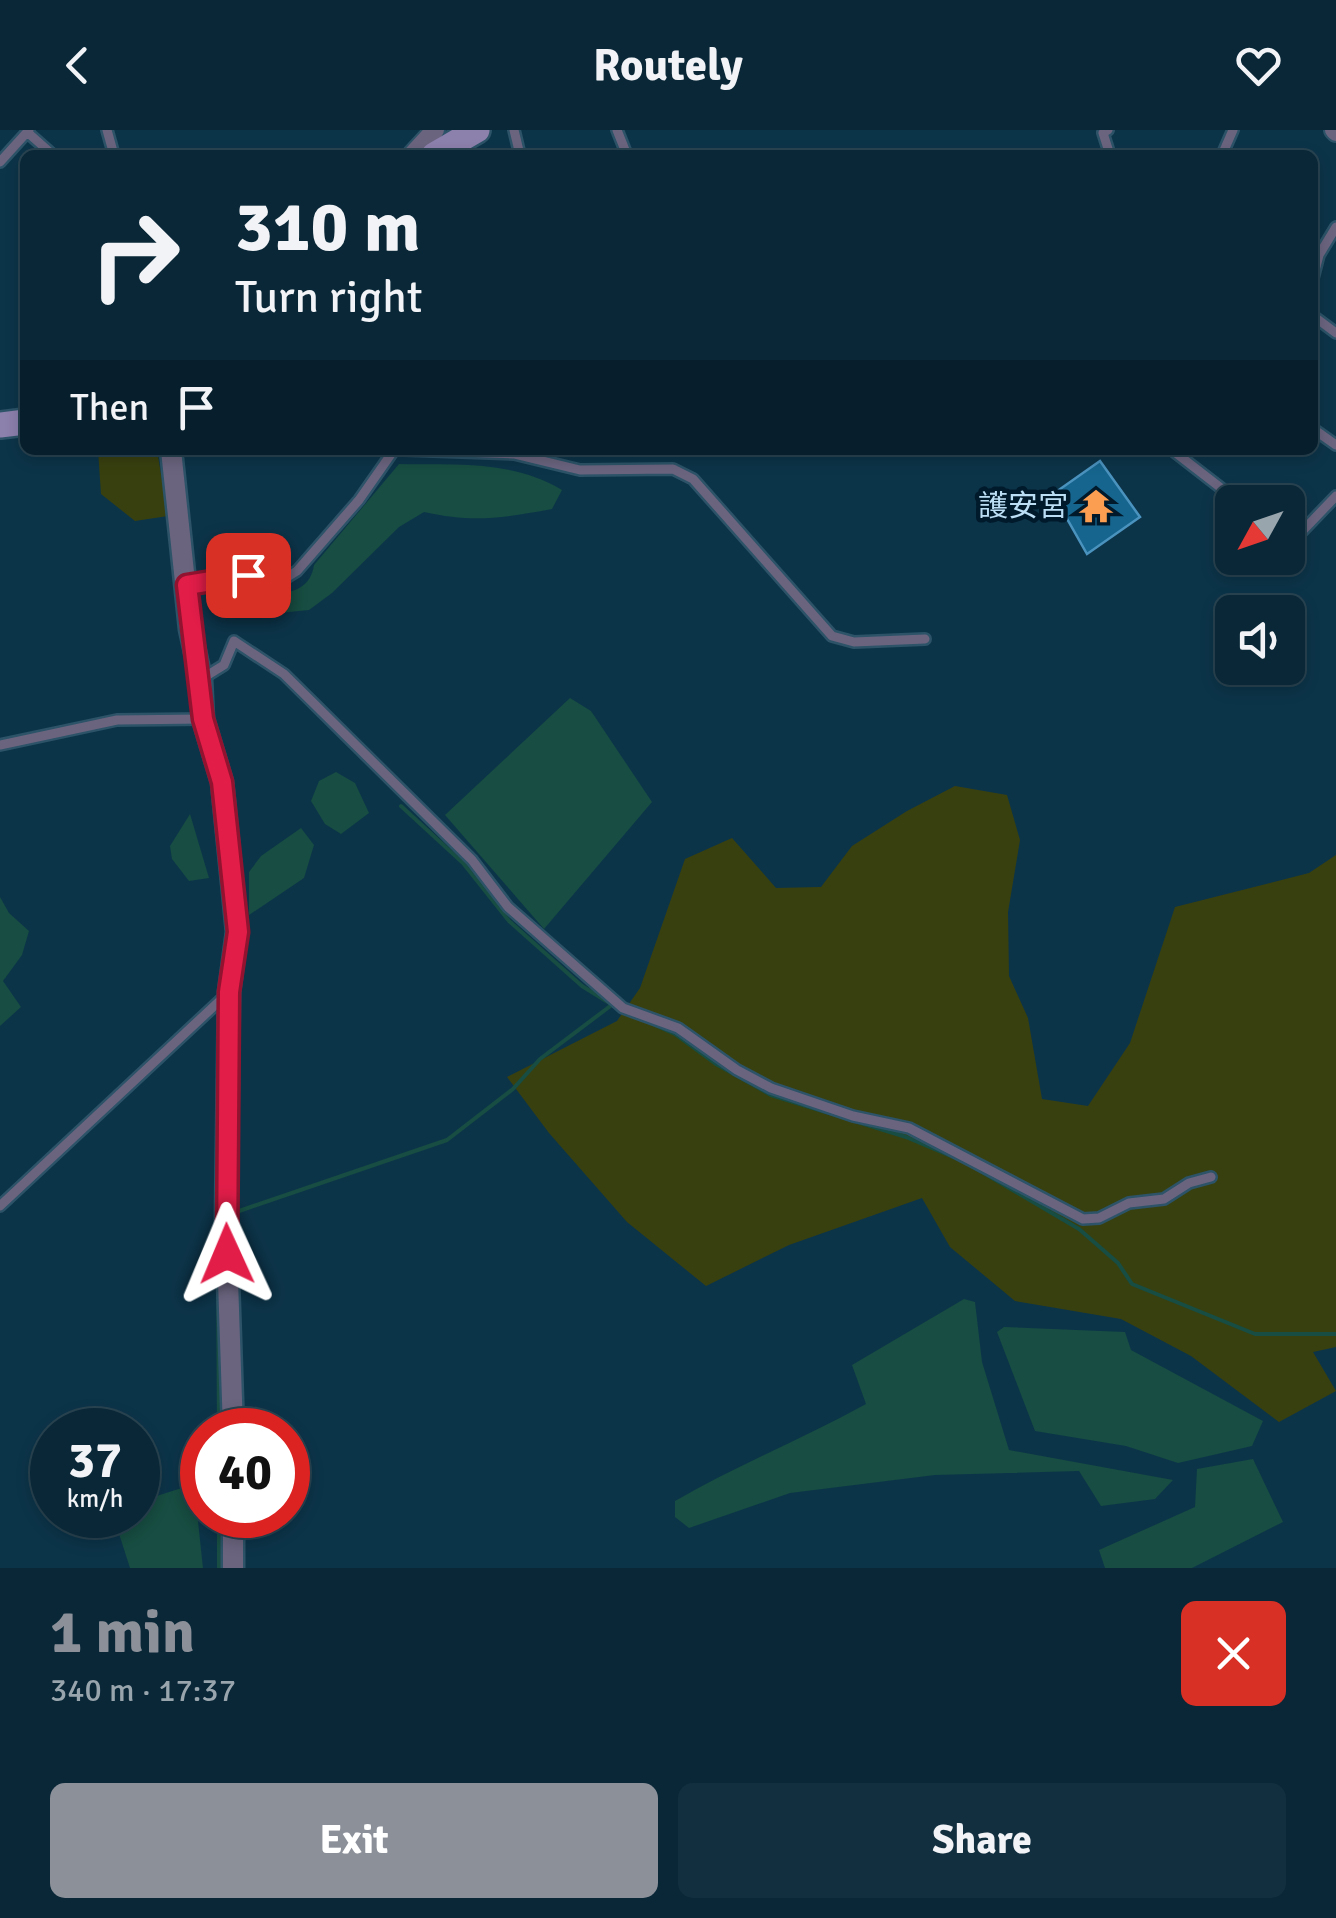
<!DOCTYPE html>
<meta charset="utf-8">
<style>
:root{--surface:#092737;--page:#122f3f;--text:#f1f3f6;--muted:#99a5ad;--line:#294452;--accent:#8c9099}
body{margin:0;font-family:Signika,"Noto Sans TC",sans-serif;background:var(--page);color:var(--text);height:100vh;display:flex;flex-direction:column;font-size:38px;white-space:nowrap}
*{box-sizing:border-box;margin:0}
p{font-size:32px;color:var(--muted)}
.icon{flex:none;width:55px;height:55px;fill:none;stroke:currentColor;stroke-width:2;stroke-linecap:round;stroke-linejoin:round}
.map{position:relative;height:1438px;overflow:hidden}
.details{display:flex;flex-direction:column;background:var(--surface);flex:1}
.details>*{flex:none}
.guide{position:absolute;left:20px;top:20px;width:1298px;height:305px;border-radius:15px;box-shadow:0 5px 15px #0003,0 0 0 2px var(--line);background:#092737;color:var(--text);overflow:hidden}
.needle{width:65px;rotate:230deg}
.buttons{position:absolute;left:1215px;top:355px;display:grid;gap:20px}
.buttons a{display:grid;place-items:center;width:90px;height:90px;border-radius:15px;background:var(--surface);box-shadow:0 5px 15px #0003,0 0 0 2px var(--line);font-size:50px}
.speed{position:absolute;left:30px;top:1278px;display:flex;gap:20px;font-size:50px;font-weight:700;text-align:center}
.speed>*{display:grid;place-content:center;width:130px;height:130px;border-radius:50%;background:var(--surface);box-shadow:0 5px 15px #0003,0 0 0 2px var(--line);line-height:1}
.speed small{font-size:25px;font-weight:400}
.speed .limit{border:15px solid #d22;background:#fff;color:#111}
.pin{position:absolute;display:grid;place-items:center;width:85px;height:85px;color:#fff;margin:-42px;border-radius:20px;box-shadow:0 5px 15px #0006}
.me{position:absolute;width:110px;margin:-55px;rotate:359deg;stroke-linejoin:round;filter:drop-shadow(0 0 8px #0008)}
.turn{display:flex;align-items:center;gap:35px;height:210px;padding:0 50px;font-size:45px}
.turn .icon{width:130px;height:130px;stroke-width:2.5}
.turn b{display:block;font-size:70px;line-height:85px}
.then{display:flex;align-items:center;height:95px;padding:0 50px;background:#0003;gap:20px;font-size:38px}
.round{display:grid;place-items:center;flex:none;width:105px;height:105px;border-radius:15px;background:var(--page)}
.overview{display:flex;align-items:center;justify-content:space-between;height:170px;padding:0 50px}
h1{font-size:60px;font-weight:800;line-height:75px;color:var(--accent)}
.action{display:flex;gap:20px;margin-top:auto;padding:20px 50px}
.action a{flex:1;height:115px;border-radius:15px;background:var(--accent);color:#fff;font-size:40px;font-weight:800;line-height:115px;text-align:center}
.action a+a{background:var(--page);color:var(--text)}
header{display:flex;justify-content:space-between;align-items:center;height:130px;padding:0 50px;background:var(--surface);font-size:45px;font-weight:800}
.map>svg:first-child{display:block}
</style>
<header><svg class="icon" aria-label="back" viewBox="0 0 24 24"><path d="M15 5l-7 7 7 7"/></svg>Routely<svg class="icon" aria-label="heart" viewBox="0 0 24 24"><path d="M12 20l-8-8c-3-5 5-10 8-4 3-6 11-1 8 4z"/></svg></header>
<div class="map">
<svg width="1336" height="1438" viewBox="0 0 1336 1438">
<rect width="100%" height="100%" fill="#0c3449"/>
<!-- green -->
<path fill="#39400f" d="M98,320H157L168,386L135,391L101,364Z
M955,656L1007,665L1020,710L1008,782L1009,846L1028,888L1042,969L1088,976L1130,913L1175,777L1309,743L1336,725V1217L1313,1222L1336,1261L1279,1292L1191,1226L1121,1189L1015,1171L950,1117L922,1068L789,1115L706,1156L627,1092L549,1003L507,947L617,891L640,858L685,729L732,708L776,758L821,757L852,716L907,681Z"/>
<!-- water -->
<path fill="#174d42" d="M399,334C454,335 513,330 562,360L552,379C503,388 473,393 424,382L399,397L332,463L309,480L230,488L221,470C233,468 250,461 262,462C284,465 310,463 314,435Z
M570,568L591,581L652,672L544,799L445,685Z
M336,642L355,653L369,683L341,704L325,694L311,671L319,651Z
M190,684L209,748L189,751L172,729L170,716Z
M301,698L314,715L304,748L249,785V742L261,726Z
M0,767L9,783L29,801L22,825L3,851L21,877L0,896Z
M964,1169L975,1172L982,1232L1009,1320L1173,1350L1155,1369L1101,1376L1079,1341L935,1345L790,1363L689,1398L675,1387V1371C737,1335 803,1309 866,1274L852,1235Z
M1004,1197L1125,1202L1131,1220L1263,1291L1252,1316L1178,1333L1126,1316L1035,1301L997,1202Z
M1253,1329L1283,1392L1192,1438H1105L1099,1420L1195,1377L1197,1339Z
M194,1354L203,1438H130L113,1385H138V1372Z"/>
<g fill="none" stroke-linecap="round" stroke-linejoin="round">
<!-- stream -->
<path stroke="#174d42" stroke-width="4" d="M401,676L463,733L509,791L582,856L619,879
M646,891L675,904L716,934L771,965L906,1007L965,1032L1079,1099L1118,1133L1132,1154L1255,1204H1336
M239,1081L447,1010L513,959L540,929L613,874
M218,1145L219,1300
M219,1385V1438"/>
</g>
<!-- building -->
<path fill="#16658e" stroke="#4b93bf" stroke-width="2.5" d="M1100,331L1140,387L1087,424L1053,364Z"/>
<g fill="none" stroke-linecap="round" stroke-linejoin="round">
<!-- service casing -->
<g stroke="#2c5368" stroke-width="14">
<path id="service" d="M107,0L114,25
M514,0L520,25
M617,0L627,25
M1108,0L1103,3L1110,25
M27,2L53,25
M1222,25L1233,0
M0,32L29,0
M1312,152L1319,125L1336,97
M1312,185L1336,203
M1312,298L1336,315
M405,320L514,324L580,340L673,339L693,349L832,506L854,512L925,509
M1172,320L1239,372
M1288,409L1292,412L1336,366
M187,455L248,445L284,449L297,441L359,370L394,320
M203,548L224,535L234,511L284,544L472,730L508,777L623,878L678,898L737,940L771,958L853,986L909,998L1083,1089L1099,1088L1129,1073L1164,1069L1189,1053L1211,1047
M0,615L117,590L203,589
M0,1076L227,864"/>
</g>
<!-- minor casing -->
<g stroke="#2c5368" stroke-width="22">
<path id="minor" d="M1334,0L1336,2
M412,25L435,0"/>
</g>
<!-- tertiary casing -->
<g stroke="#2c5368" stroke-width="25">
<path id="tertiary" d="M171,320L190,499L201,549L203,589L222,652L237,802L229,862L226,1090L233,1300
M233,1438V1385"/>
</g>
<!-- secondary casing -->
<g stroke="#2c5368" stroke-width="30">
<path id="secondary" d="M434,25L477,0
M0,295L25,292"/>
</g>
<!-- service -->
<use href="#service" stroke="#6b647f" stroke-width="9"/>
<!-- minor -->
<use href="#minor" stroke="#6b647f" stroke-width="18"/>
<!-- tertiary -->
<use href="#tertiary" stroke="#6b647f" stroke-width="20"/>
<!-- secondary -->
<use href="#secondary" stroke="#8c80ac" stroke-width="25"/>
</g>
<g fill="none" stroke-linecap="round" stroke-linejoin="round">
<!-- route casing -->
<g stroke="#92132f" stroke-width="25">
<path id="route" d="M227,1124L229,862L238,802L222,652L203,589L187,455L248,445"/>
</g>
<!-- route -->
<use href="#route" stroke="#e11d48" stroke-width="18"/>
</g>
<!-- icons -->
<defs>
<g id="temple-bare" transform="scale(2.7)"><path d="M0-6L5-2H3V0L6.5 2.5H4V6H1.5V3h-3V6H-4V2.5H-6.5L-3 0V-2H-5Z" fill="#fb9e52" stroke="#001a2b" stroke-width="2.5" paint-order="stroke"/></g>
</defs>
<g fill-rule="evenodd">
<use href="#temple-bare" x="1096" y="376"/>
</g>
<g text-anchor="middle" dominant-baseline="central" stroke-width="9" stroke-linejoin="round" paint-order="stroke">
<!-- poi labels -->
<g font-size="30" fill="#bbdef5" stroke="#001a2b" text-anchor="end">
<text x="1068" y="376">護安宮</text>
</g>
</g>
</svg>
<div class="buttons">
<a><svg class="needle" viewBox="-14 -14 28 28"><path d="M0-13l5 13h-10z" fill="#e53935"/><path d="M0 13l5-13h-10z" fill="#99a5ad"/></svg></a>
<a><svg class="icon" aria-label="sound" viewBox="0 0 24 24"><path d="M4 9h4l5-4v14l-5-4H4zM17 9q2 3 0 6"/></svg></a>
</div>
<div class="speed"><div>37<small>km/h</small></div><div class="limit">40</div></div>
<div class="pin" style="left:248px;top:445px;background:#d93025"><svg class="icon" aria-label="arrive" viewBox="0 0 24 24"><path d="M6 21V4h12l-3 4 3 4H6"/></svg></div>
<svg class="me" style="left:227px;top:1124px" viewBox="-20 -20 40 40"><path d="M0-17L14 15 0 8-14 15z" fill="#e11d48" stroke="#fff" stroke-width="4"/></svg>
<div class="guide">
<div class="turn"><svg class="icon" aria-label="right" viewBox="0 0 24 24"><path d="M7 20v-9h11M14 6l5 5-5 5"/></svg><div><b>310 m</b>Turn right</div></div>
<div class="then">Then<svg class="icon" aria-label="arrive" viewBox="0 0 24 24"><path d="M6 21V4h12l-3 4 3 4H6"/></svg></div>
</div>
</div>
<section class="details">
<div class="overview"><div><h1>1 min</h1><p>340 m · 17:37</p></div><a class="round" style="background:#d93025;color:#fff"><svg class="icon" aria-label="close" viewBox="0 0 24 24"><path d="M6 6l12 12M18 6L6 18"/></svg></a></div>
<div class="action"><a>Exit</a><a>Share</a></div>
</section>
